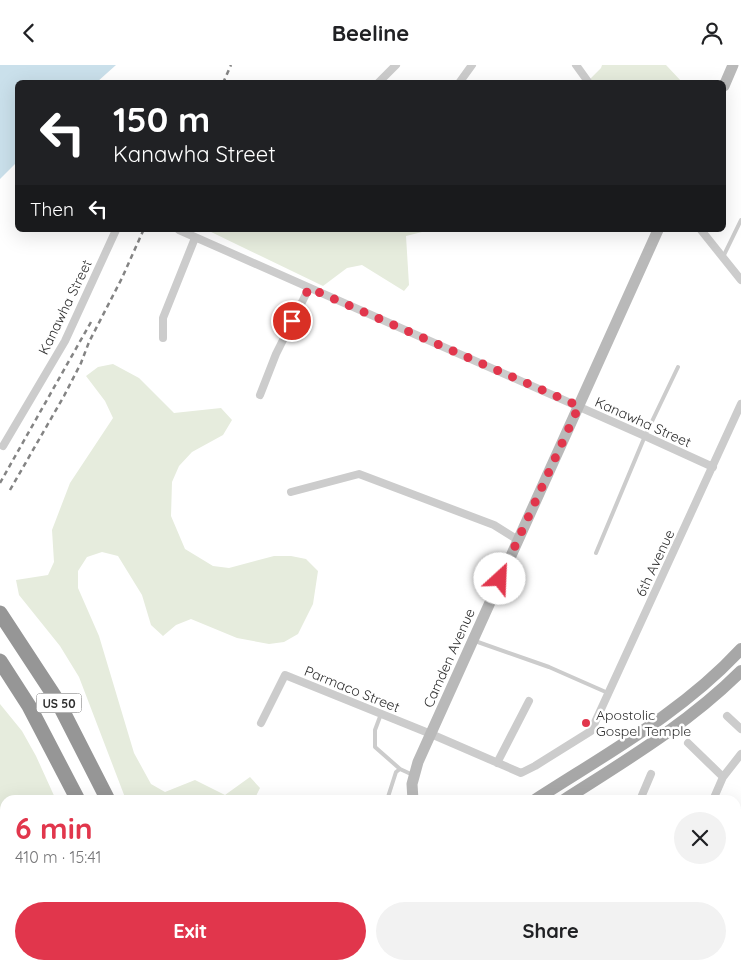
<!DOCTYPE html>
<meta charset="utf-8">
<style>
:root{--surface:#fff;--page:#f2f2f2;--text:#202124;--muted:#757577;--accent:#e1364c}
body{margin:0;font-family:Quicksand,sans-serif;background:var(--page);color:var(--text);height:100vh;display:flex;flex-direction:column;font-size:19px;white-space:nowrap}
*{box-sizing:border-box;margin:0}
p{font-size:16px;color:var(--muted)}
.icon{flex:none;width:28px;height:28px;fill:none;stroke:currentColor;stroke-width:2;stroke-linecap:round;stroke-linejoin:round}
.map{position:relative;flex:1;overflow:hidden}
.drawer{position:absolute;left:0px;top:730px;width:741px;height:175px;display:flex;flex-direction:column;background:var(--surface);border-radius:15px 15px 0 0;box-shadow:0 5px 20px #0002}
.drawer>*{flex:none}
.top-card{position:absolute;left:15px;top:15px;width:711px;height:152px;border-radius:8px;box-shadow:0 5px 20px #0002;background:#202124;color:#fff;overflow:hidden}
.pin{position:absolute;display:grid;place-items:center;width:42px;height:42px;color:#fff;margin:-21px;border:2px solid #fff;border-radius:50%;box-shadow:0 1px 5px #0007}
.me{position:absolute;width:55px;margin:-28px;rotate:25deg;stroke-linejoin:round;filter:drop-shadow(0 0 4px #0008)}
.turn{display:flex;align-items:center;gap:18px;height:105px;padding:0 15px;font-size:22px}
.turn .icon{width:65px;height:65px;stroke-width:2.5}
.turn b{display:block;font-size:35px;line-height:42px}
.then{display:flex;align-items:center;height:48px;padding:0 15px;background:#0003;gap:10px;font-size:19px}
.round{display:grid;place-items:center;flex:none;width:52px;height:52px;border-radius:26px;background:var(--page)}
.summary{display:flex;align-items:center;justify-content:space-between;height:85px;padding:0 15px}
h1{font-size:30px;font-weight:700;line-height:38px;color:var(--accent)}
.primary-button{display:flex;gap:10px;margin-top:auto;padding:10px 15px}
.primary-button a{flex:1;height:58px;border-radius:30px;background:var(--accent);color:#fff;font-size:20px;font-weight:700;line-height:58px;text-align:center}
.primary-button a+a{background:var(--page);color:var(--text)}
header{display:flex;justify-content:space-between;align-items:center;height:65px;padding:0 15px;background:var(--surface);font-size:22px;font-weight:700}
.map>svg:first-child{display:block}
</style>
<header><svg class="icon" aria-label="back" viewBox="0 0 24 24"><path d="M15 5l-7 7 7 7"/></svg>Beeline<svg class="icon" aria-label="person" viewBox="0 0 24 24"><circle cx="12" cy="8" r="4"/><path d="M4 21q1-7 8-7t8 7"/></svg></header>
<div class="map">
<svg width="741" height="905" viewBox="0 0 741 905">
<rect width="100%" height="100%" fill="#fff"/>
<!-- green -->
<path fill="#e6ecdd" d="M602,0H666L682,17L586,18L601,3Z
M207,165H430L406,171L409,220L404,226L362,200L347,203L323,221Z
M113,299L139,313L174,348L221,343L232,355L223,370L192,387L179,401L172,417L171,451L185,484L213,501L229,503L274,491H291L306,494L318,506L313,539L298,569L284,577L269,579L237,573L191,554L176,560L163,571L151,560L142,530L118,491L102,487L87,492L78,506V523L99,571L134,688L151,719L165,727L195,715L225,730L250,712L260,723L254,735H126L79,612L60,581L19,530L16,515L48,510L54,497L52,465L70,418L113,353L105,336L86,311L98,302Z
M0,639L22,666L36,691L56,735H5V765L0,760Z
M398,900H688L677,905H395Z"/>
<!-- water -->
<path fill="#cae0eb" d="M0,0H116L97,17L18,18L17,97L0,114Z"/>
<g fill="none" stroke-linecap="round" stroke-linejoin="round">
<!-- lane -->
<path stroke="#ccc" stroke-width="4" d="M723,192L741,155
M596,488L645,371L678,302
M475,576L549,602L608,628
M381,649L375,665V682L400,704
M387,735L396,707L400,704L413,710
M6,905L7,900"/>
<!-- street -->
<path stroke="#ccc" stroke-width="8" d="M576,0L589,18
M378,18L396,0
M459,18L472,0
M179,165L645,371L713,402
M701,165L741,215
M163,273V253L195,173
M260,330L276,289L309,223
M3,381L65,276L116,165
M291,427L359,409L494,460L518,475
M727,651L741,664
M261,658L285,610L431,669L521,708L535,701L591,666L741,339
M688,678L723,712
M497,698L529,636
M640,735L651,709
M713,735L723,712L741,689"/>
<!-- secondary -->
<path stroke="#b9b9b9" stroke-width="11" d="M724,21L733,0
M413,735L412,719L418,697L658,165"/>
<!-- primary -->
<path stroke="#a7a7a7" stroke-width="12" d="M535,735C606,689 683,647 741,584
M564,735C625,696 689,658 741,606
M321,905L325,900
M340,905L344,900"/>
<!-- highway -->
<path stroke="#969696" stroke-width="15" d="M0,548L57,635L108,735
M0,596L29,641L78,735
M133,900L134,905
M160,900L161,905"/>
<!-- rail -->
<path stroke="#848484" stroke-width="2.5" stroke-dasharray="5 4" stroke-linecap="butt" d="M223,18L231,0
M0,418L91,257
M10,425L64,331L81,298L89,277L122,213L143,166"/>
</g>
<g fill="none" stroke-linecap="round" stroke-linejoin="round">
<!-- route -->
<path stroke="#e1364c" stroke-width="9" stroke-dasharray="0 16.2" d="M292,256L309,223L579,341L500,514"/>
</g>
<!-- markers -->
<circle fill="#e1364c" stroke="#fff" stroke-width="2" cx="586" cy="658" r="5"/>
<g text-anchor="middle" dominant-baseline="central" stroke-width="5" stroke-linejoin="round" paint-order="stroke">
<!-- shield labels -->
<rect fill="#fff" stroke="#6d6d6d" stroke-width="1" x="36.5" y="628.5" width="45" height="19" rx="4"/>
<g font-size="12" font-weight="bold" fill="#2f2f2f">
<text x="59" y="638">US 50</text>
</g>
<!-- street labels -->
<g font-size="14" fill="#2f2f2f" stroke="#fff">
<text transform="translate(65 242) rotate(-64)">Kanawha Street</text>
<text transform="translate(643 357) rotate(24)">Kanawha Street</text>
<text transform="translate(655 498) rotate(-65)">6th Avenue</text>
<text transform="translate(449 593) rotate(-66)">Camden Avenue</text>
<text transform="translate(352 624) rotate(22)">Parmaco Street</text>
</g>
<!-- poi labels -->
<g font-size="14" fill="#2f2f2f" stroke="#fff" text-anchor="start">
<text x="596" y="650">Apostolic<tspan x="596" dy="16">Gospel Temple</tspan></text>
</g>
</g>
</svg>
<div class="pin" style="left:292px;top:256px;background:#d93025"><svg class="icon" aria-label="arrive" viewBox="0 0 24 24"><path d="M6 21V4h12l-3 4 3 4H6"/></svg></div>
<svg class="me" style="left:500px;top:514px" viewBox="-20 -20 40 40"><circle r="19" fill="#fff"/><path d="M0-13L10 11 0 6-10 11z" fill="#e1364c"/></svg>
<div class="top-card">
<div class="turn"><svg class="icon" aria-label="left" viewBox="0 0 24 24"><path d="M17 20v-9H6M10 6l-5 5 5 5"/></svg><div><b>150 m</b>Kanawha Street</div></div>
<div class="then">Then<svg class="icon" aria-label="left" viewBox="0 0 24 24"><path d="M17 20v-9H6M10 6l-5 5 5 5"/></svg></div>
</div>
<section class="drawer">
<div class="summary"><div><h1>6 min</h1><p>410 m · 15:41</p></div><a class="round"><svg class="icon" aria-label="close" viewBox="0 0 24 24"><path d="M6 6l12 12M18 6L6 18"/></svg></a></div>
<div class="primary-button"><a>Exit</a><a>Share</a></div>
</section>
</div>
